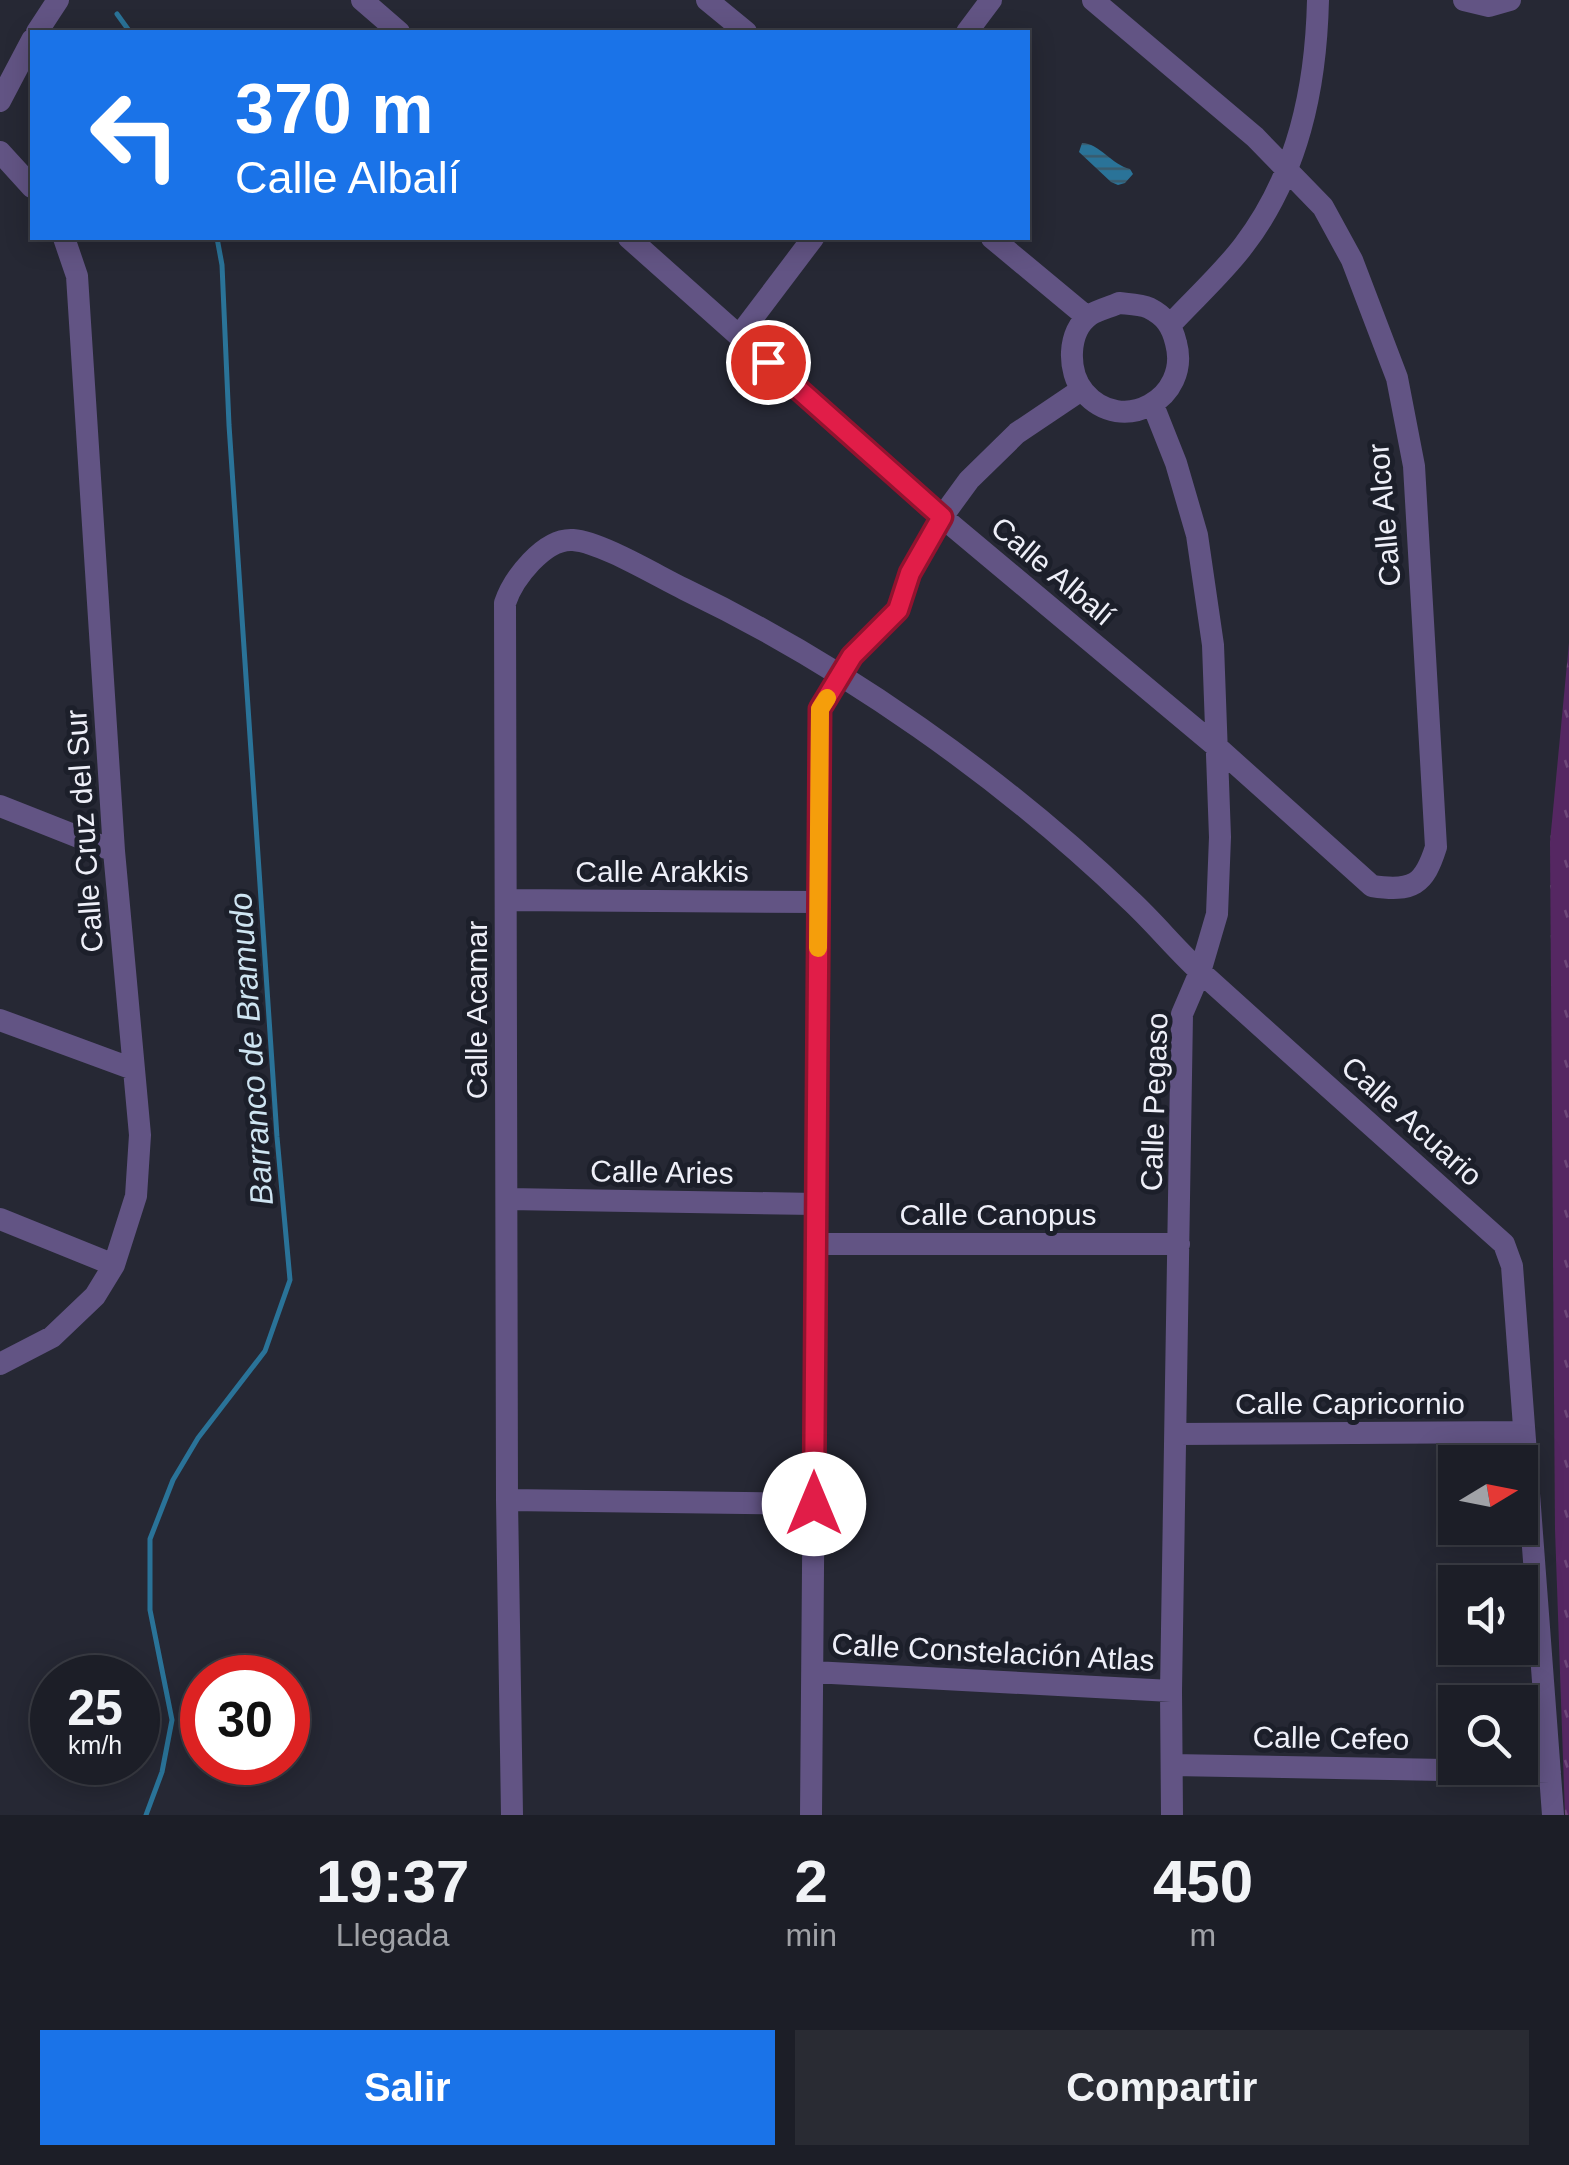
<!DOCTYPE html>
<html lang="es">
<meta charset="utf-8">
<style>
:root{--surface:#1c1e27;--page:#292b33;--text:#f1f3f6;--muted:#a0a2a7;--line:#3a3c44;--accent:#1a73e8}
body{margin:0;font-family:Arial,sans-serif;background:var(--page);color:var(--text);height:100vh;display:flex;flex-direction:column;font-size:38px;white-space:nowrap}
*{box-sizing:border-box;margin:0}
p{font-size:32px;color:var(--muted)}
.icon{flex:none;width:55px;height:55px;fill:none;stroke:currentColor;stroke-width:2;stroke-linecap:round;stroke-linejoin:round}
.map{position:relative;height:1815px;overflow:hidden}
.sheet{display:flex;flex-direction:column;background:var(--surface);flex:1}
.sheet>*{flex:none}
.top-card{position:absolute;left:30px;top:30px;width:1000px;height:210px;border-radius:0px;box-shadow:0 5px 25px #0003,0 0 0 2px var(--line);background:#1a73e8;color:#fff;overflow:hidden}
.needle{width:65px;rotate:80deg}
.tools{position:absolute;left:1438px;top:1445px;display:grid;gap:20px}
.tools a{display:grid;place-items:center;width:100px;height:100px;border-radius:0px;background:var(--surface);box-shadow:0 5px 25px #0003,0 0 0 2px var(--line);font-size:50px}
.speed{position:absolute;left:30px;top:1655px;display:flex;gap:20px;font-size:50px;font-weight:700;text-align:center}
.speed>*{display:grid;place-content:center;width:130px;height:130px;border-radius:50%;background:var(--surface);box-shadow:0 5px 25px #0003,0 0 0 2px var(--line);line-height:1}
.speed small{font-size:25px;font-weight:400}
.speed .limit{border:15px solid #d22;background:#fff;color:#111}
.pin{position:absolute;display:grid;place-items:center;width:85px;height:85px;color:#fff;margin:-42px;border:5px solid #fff;border-radius:50%;box-shadow:0 2px 10px #0007}
.me{position:absolute;width:110px;margin:-55px;rotate:0deg;stroke-linejoin:round;filter:drop-shadow(0 0 8px #0008)}
.turn{display:flex;align-items:center;gap:35px;height:210px;padding:0 40px;font-size:45px}
.turn .icon{width:130px;height:130px;stroke-width:2.5}
.turn b{display:block;font-size:70px;line-height:85px}
.eta{display:flex;justify-content:space-evenly;align-items:center;height:170px;text-align:center}
.eta b{font-size:60px;font-weight:700;line-height:70px}
.action{display:flex;gap:20px;margin-top:auto;padding:20px 40px}
.action a{flex:1;height:115px;border-radius:0px;background:var(--accent);color:#fff;font-size:40px;font-weight:700;line-height:115px;text-align:center}
.action a+a{background:var(--page);color:var(--text)}
.map>svg:first-child{display:block}
</style>
<div class="map">
<svg width="1569" height="1815" viewBox="0 0 1569 1815">
<defs>
<pattern id="grass-tufts" width="24" height="20" patternUnits="userSpaceOnUse" patternTransform="scale(2.5)"><rect width="24" height="20" fill="#552762"/><path d="M3 7l-1-3M5 7V3M7 7l1-3M15 17l-1-3M17 17v-4M19 17l1-3" fill="none" stroke="#6e4779"/></pattern>
<pattern id="water-rules" width="6" height="5" patternUnits="userSpaceOnUse" patternTransform="scale(2.5)"><rect width="6" height="5" fill="#2a7398"/><path d="M0 2.5h6" fill="none" stroke="#3a5b6d"/></pattern>
</defs>
<rect width="100%" height="100%" fill="#262834"/>
<!-- grass -->
<path fill="url(#grass-tufts)" d="M1569,643V1815H1565L1555,1529L1550,842Z"/>
<!-- water -->
<path fill="url(#water-rules)" d="M1082,143C1099,143 1112,165 1130,169L1133,174L1125,183L1118,185L1111,182L1079,152Z"/>
<g fill="none" stroke-linecap="round" stroke-linejoin="round">
<!-- stream -->
<path stroke="#2a7398" stroke-width="5" d="M117,14L130,32
M146,1815L162,1772L172,1720L150,1610V1539L173,1480L198,1438L265,1351L290,1280L277,1137L229,425L222,265L217,238"/>
<!-- street -->
<path stroke="#625484" stroke-width="22" d="M362,0L399,32
M707,0L746,32
M1464,0L1489,6L1510,0
M37,32L58,0
M967,32L991,0
M0,101L32,40
M0,152L32,187
M629,238L942,517L1217,747L1372,886C1413,892 1424,885 1436,847L1414,466L1397,378L1352,260L1323,207L1255,137L1093,0
M992,238L1087,317
M1119,303C1128,304 1141,304 1149,308C1165,316 1172,326 1176,343C1191,398 1122,437 1084,392C1067,372 1067,331 1090,315C1098,310 1110,307 1119,303Z
M1171,324C1195,298 1223,273 1244,245C1298,174 1316,88 1318,0
M739,336L813,238
M1153,405L1176,463L1197,535L1213,645L1220,837L1217,914L1200,972L1182,1014L1171,1691L1172,1815
M0,806L114,851
M506,900L819,902
M0,1020L133,1069
M507,1199L816,1204
M0,1219L114,1265
M816,1244H1179
M0,1364L52,1337L95,1296L114,1265L136,1196L140,1135L114,851L77,276L64,238
M1176,1434L1523,1432
M507,1500L814,1504
M813,1672L1171,1691
M1172,1765L1550,1772
M512,1815L507,1500L505,603C513,579 544,538 573,540C601,542 657,576 684,589C843,665 1003,778 1130,900C1156,924 1178,952 1205,976C1304,1066 1404,1154 1504,1244L1512,1266L1553,1815
M811,1815L820,709L852,656L897,610L910,573L942,517L969,480L1017,433L1081,390"/>
</g>
<g fill="none" stroke-linecap="round" stroke-linejoin="round">
<!-- route casing -->
<g stroke="#92132f" stroke-width="25">
<path id="route" d="M768,362L942,517L910,573L898,610L852,656L820,709L814,1504"/>
</g>
<!-- route -->
<use href="#route" stroke="#e11d48" stroke-width="18"/>
<!-- slow -->
<path stroke="#f59e0b" stroke-width="18" d="M818,948L820,709L827,698"/>
</g>
<g text-anchor="middle" dominant-baseline="central" stroke-width="10" stroke-linejoin="round" paint-order="stroke">
<!-- street labels -->
<g font-size="30" fill="#eeeff8" stroke="#1c1f2a">
<text transform="translate(1384 515) rotate(-95)">Calle Alcor</text>
<text transform="translate(1053 571) rotate(40)">Calle Albalí</text>
<text transform="translate(84 831) rotate(-94)">Calle Cruz del Sur</text>
<text x="662" y="871">Calle Arakkis</text>
<text transform="translate(476 1010) rotate(-90)">Calle Acamar</text>
<text transform="translate(1154 1102) rotate(-88)">Calle Pegaso</text>
<text transform="translate(1412 1121) rotate(42)">Calle Acuario</text>
<text transform="translate(662 1172) rotate(1)">Calle Aries</text>
<text x="998" y="1214">Calle Canopus</text>
<text x="1350" y="1403">Calle Capricornio</text>
<text transform="translate(993 1652) rotate(3)">Calle Constelación Atlas</text>
<text transform="translate(1331 1738) rotate(1)">Calle Cefeo</text>
</g>
<!-- water labels -->
<g font-size="32" font-style="italic" fill="#cee4f1" stroke="#1c1f2a">
<text transform="translate(251 1049) rotate(-94)">Barranco de Bramudo</text>
</g>
</g>
</svg>
<div class="tools">
<a><svg class="needle" viewBox="-14 -14 28 28"><path d="M0-13l5 13h-10z" fill="#e53935"/><path d="M0 13l5-13h-10z" fill="#a0a2a7"/></svg></a>
<a><svg class="icon" aria-label="sound" viewBox="0 0 24 24"><path d="M4 9h4l5-4v14l-5-4H4zM17 9q2 3 0 6"/></svg></a>
<a><svg class="icon" aria-label="search" viewBox="0 0 24 24"><circle cx="10" cy="10" r="6"/><path d="M15 15l6 6"/></svg></a>
</div>
<div class="speed"><div>25<small>km/h</small></div><div class="limit">30</div></div>
<div class="pin" style="left:768px;top:362px;background:#d93025"><svg class="icon" aria-label="arrive" viewBox="0 0 24 24"><path d="M6 21V4h12l-3 4 3 4H6"/></svg></div>
<svg class="me" style="left:814px;top:1504px" viewBox="-20 -20 40 40"><circle r="19" fill="#fff"/><path d="M0-13L10 11 0 6-10 11z" fill="#e11d48"/></svg>
<div class="top-card">
<div class="turn"><svg class="icon" aria-label="left" viewBox="0 0 24 24"><path d="M17 20v-9H6M10 6l-5 5 5 5"/></svg><div><b>370 m</b>Calle Albalí</div></div>
</div>
</div>
<section class="sheet">
<div class="eta">
<div><b>19:37</b><p>Llegada</p></div>
<div><b>2</b><p>min</p></div>
<div><b>450</b><p>m</p></div>
</div>
<div class="action"><a>Salir</a><a>Compartir</a></div>
</section>
